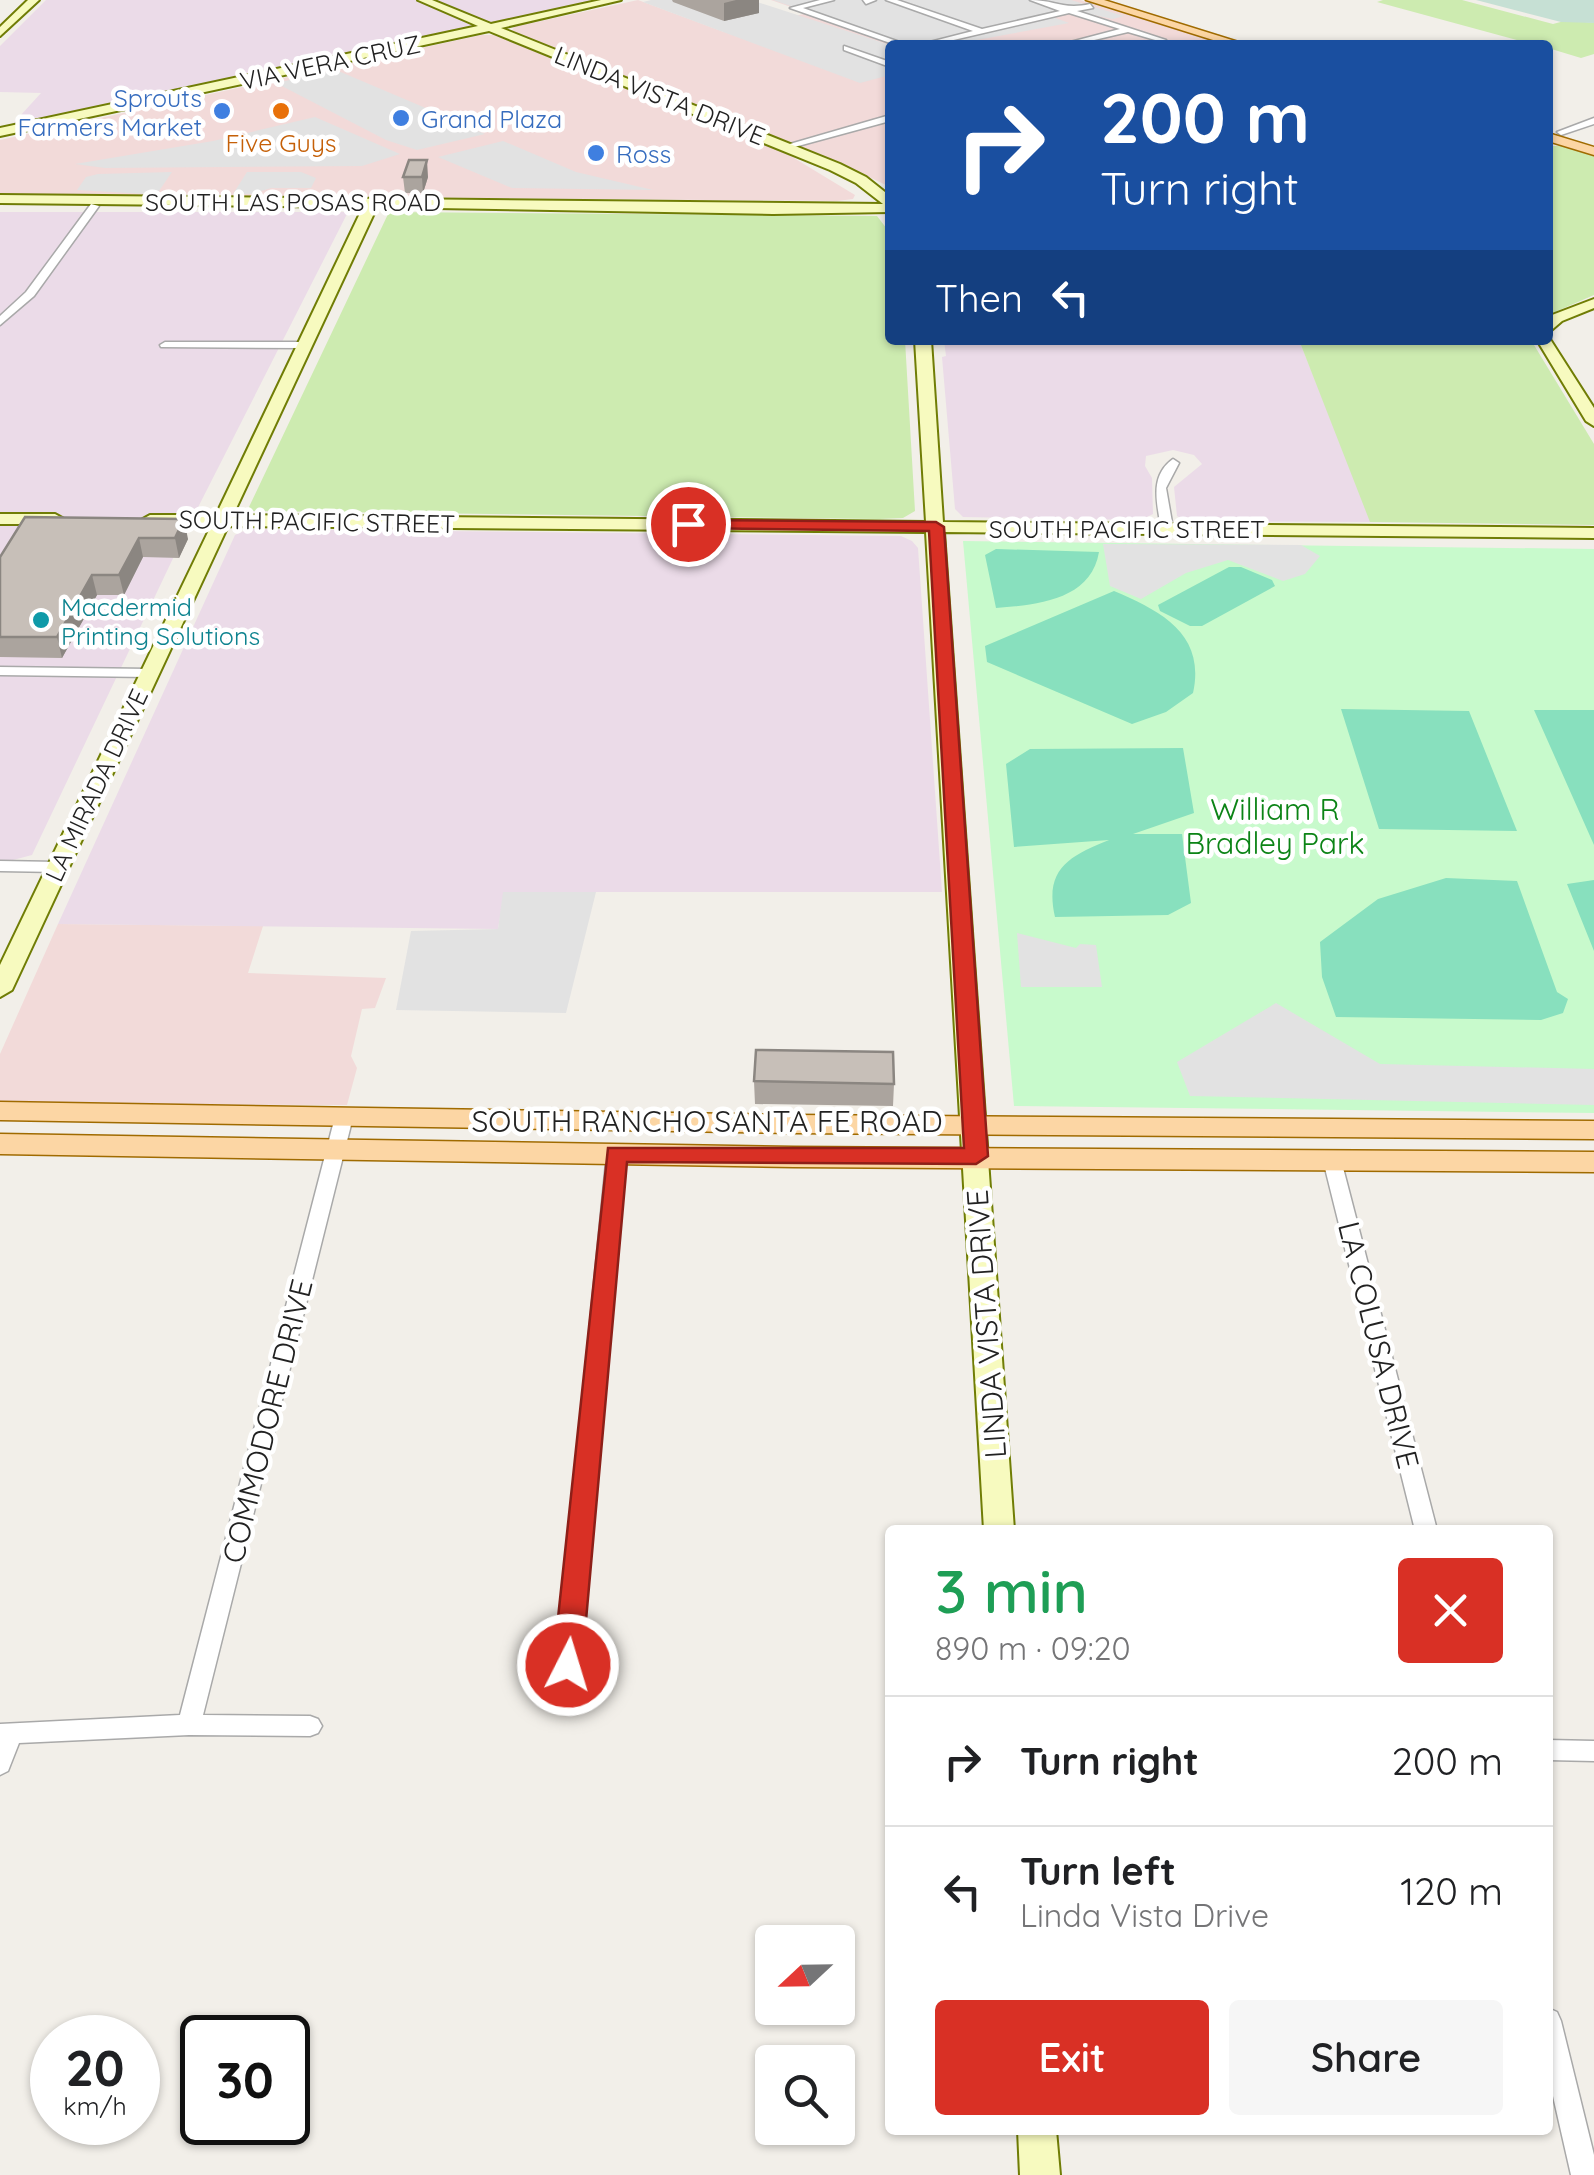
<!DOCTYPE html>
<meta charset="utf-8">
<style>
:root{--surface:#fff;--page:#f6f6f6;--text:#202124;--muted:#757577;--line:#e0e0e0;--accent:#d93025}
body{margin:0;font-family:Quicksand,sans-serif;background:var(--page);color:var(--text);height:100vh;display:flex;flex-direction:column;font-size:38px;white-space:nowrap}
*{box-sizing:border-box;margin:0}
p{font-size:32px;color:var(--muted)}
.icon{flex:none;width:55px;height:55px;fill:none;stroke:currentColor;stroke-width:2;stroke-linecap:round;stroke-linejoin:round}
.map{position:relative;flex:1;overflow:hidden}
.panel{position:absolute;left:885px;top:1525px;width:668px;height:610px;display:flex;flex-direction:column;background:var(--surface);border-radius:10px;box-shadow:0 2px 8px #0004}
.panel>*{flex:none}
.hud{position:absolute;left:885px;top:40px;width:668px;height:305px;border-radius:10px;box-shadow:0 2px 8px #0004;background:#1a4fa0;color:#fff;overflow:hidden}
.needle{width:65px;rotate:248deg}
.buttons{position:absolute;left:755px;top:1925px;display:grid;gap:20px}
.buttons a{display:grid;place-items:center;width:100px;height:100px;border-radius:10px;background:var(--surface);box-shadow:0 2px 8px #0004;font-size:50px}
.speed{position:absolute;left:30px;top:2015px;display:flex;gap:20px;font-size:50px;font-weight:700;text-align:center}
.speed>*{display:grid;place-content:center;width:130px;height:130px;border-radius:50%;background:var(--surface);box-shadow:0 2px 8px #0004;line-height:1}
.speed small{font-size:25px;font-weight:400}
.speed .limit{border:5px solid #111;border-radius:15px;background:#fff;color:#111}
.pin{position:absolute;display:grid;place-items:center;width:85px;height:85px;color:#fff;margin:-42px;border:5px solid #fff;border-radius:50%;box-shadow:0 2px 10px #0007}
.me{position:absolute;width:110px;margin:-55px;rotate:5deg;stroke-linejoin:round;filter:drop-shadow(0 0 8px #0008)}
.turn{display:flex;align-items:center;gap:35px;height:210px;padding:0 50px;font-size:45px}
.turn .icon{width:130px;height:130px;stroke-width:2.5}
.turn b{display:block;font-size:70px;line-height:85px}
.then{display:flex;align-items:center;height:95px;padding:0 50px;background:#0003;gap:20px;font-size:38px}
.round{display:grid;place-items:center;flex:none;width:105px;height:105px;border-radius:10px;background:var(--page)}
.head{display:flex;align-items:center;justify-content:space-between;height:170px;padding:0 50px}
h1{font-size:60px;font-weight:600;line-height:75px;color:#1e9e55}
.action{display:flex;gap:20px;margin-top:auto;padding:20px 50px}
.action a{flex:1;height:115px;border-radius:10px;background:var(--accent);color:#fff;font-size:40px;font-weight:600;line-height:115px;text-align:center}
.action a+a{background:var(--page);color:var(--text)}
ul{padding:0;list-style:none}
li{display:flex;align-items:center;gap:30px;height:130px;padding:0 50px;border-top:2px solid var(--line)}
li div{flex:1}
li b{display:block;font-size:38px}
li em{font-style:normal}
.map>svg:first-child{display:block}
</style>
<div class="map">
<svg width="1594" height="2175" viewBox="0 0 1594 2175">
<rect width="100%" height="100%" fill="#f2efe9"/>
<!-- commercial -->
<path fill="#f2dad9" d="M638,0L724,32L808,13L771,0H1080L1227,45H890V187L836,161L512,31L514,27Z
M481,35H494L784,152L855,195L853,199L837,201L0,194V140Z
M58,924L263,926L248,973L386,978L375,1008L362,1009L351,1056L357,1068L347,1105L0,1104V1054Z"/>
<!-- industrial -->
<path fill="#ebdbe8" d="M46,0H599L10,127L41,93L0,92V46Z
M0,212H348L186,531L32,855L13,860H0Z
M944,340H1299L1372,522L1186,521L1177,516L1174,487L1202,464L1194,455L1173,450L1146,456L1145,466L1152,478L1153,514L1141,520L963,517L955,509L942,357L946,356Z
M248,529L901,536L912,541L918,548L942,892H504L498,929L58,924L235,535Z"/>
<!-- grass -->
<path fill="#cdebb0" d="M1383,0H1462L1553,24L1568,20L1594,23V54L1581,58L1548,48V45H1535L1377,2Z
M1548,146H1565L1594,155V295L1548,315Z
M389,212L877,216L890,233V340H905L915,511L903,518L879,519L252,511L249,507Z
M1299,340H1531L1594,444V525L1370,522Z"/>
<!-- wetland -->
<path fill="#c6e0d4" d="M1476,0H1594V23L1561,22Z"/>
<!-- park -->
<path fill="#c8facc" d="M963,541L1594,549V1113L1014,1106Z"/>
<!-- pitch -->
<path fill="#88e0be" d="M996,549L1099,552C1091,600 1037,605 996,608L985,555Z
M1229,567H1241L1272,580L1275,586L1202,626H1190L1160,611L1158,605Z
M1114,591C1161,611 1206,634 1193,693L1166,712L1132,724L987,662L985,646Z
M1341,709L1469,711L1517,831L1379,829Z
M1534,710H1594V845Z
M1183,748L1194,813L1133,834H1182L1191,903L1168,915L1055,917C1044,869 1069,856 1109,840L1014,847L1006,764L1030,749Z
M1446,878L1517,881L1557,992L1568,999L1563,1013L1541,1020L1336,1017L1322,977L1320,942L1378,899Z
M1594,880V951L1567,884Z"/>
<!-- parking -->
<path fill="#e2e2e2" d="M651,0H751L890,45V75L860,83L643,2Z
M773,0H1071L1124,16L1113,19L1074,11L1053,17L1069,23L966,42L971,45H904Z
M336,70L428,109L485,134L417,150L386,140L276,83Z
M315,117L400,154L362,166L105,168L75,164L213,141Z
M503,141L576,172L653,190L512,188L438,157Z
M172,172L159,191L146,194L77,190L86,177L98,174Z
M247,172H301L316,178L311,188H271L252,194H233Z
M1103,544L1301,545L1320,556L1305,574L1283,581L1228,560L1186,573L1141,599L1110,586Z
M503,892H596L566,1013L396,1010L411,931L498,929Z
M1017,933L1076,948L1080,944L1096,945L1102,987H1021Z
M1276,1003L1380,1064L1594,1069V1105L1190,1096L1177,1062Z"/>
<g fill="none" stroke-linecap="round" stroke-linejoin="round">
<!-- street casing -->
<g stroke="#a9a9a9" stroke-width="3">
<path id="street" d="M820,0H834L803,8L908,45H896L790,8Z
M863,0H876L866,4Z
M886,0H897L982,29L1060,11L1030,0C1055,0 1063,10 1090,4L1093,8L1077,11L1166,40L1162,42L1128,32L1073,45H1059L1120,29L1069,13L932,45H918L973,31Z
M844,46L890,62V67L844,50Z
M890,115V121L787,149L783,146Z
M1594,118V124L1561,135L1557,132Z
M91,204L99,206L34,296L0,325V316L26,292Z
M165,342H304L309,345L304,348L161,347L160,345Z
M1173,459L1179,463L1166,488L1173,528L1167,532L1161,528C1157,503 1149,476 1173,459Z
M0,667L149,669L156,673L149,677L0,675Z
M0,861L58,862L66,867L58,872L0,871Z
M344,1111L353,1117L203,1715L310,1716L318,1719L322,1726L318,1733L310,1736L189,1735L19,1743L8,1771L0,1775V1724L180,1715L335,1117Z
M616,1147L625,1153L578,1665L575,1672L567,1675L559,1672L556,1665L607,1153Z
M1332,1154L1341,1160L1437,1530H1415L1323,1160Z
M1548,1740L1594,1741V1761L1548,1760Z
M1548,2008L1557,2012L1561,2021L1594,2155V2175H1571L1548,2074Z"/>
</g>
<!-- secondary casing -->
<g stroke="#707d05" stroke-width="4">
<path id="secondary" d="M28,0H39L0,36V27Z
M418,0H432L491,24L601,0H621L501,28L840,164L866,177L890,196V212L773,214L377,207L233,515L926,522L915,340H931L943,522L1594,528V538L944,532L1014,1530H984L926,532L228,526L12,990L0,997V965L211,526L150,525L141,520L150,515H216L363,207L0,203V195L883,204L856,183L830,170L489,31L0,136V128L478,26Z
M1594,299V308L1562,321L1548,333L1552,315Z
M1548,336L1594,408V426L1586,421L1537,340H1548Z
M0,514H55L64,519L55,524H0Z
M1018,2130H1056L1060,2175H1020Z"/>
</g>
<!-- primary casing -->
<g stroke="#a06b00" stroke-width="3">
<path id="primary" d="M1086,0H1104L1248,45H1229Z
M1548,133L1594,147V155L1548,141Z
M0,1102L794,1115L1594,1121V1139L794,1133L0,1120Z
M0,1134L794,1147L1594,1152V1172L794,1167L0,1154Z"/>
</g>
<!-- street -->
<use href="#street" fill="#fff" fill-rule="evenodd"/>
<!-- secondary -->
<use href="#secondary" fill="#f7fabf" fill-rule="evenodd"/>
<!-- primary -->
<use href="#primary" fill="#fcd6a4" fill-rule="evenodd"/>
</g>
<!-- wall -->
<path fill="#aba49e" d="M672,0H759V13L724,21L673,2Z
M403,177H428L423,193H405Z
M25,517L188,539L179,558L143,557L124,595H97L62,658L0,657V557Z
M754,1081L894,1084L893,1106L755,1104Z"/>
<!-- shaded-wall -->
<path fill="#8b8681" d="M736,0H759V13L724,21V3Z
M427,160L428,177L423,193L422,177Z
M184,519L188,539L179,558L175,538Z
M139,538L143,557L124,595L119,575Z
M92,575L97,595L62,658L57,637Z"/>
<!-- building -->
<path fill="#c7bfb8" stroke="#8b8681" stroke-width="2.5" d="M409,160H427L422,177H403Z
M25,517L184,519L175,538H139L119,575H92L57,637H0V557Z
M756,1050L893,1052L894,1084L754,1081Z"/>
<!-- route -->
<path fill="#d93025" stroke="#8d1f18" stroke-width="2.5" d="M688,520L936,522L944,527L988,1156L976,1164L627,1162L582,1665L578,1674L568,1678L557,1674L553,1665L608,1148H964L929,531L683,528V521Z"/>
<!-- markers -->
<g fill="#3f7fe0" stroke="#fff" stroke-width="4">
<circle cx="222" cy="111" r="10"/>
<circle cx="401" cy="118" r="10"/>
<circle cx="596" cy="153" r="10"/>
</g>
<circle fill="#e8710a" stroke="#fff" stroke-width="4" cx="281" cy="111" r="10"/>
<circle fill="#0f9aa8" stroke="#fff" stroke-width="4" cx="41" cy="620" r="10"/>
<g text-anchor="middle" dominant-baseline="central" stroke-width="9" stroke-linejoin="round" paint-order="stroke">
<!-- far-street labels -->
<g font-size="25" fill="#222" stroke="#fff">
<text transform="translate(330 62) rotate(-12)">VIA VERA CRUZ</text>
<text transform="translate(660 95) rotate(22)">LINDA VISTA DRIVE</text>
<text x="293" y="201">SOUTH LAS POSAS ROAD</text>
<text transform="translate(317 521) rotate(1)">SOUTH PACIFIC STREET</text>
<text x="1127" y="528">SOUTH PACIFIC STREET</text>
<text transform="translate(96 785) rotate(-65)">LA MIRADA DRIVE</text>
</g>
<!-- far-shop labels -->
<g font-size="25" fill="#366cbe" stroke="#fff" text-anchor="start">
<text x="202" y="97" text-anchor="end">Sprouts<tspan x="202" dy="29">Farmers Market</tspan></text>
<text x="421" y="118">Grand Plaza</text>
<text x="616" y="153">Ross</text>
</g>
<!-- far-food labels -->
<g font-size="25" fill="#c56008" stroke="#fff">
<text x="281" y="142">Five Guys</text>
</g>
<!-- far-culture labels -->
<g font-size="25" fill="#0d838f" stroke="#fff" text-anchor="start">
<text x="61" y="606">Macdermid<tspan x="61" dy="29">Printing Solutions</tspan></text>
</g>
<!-- park labels -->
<g font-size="30" fill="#0c8416" stroke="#fff">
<text x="1275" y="809">William R<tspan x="1275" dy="34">Bradley Park</tspan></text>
</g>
<!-- street labels -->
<g font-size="30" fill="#222" stroke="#fff">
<text x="707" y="1121">SOUTH RANCHO SANTA FE ROAD</text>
<text transform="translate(986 1324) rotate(-94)">LINDA VISTA DRIVE</text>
<text transform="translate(1379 1345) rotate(76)">LA COLUSA DRIVE</text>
<text transform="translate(267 1421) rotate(-76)">COMMODORE DRIVE</text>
</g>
</g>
</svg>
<div class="buttons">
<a><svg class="needle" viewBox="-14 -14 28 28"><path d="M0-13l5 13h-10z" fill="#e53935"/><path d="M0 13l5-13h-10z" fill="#757577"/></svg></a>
<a><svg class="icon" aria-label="search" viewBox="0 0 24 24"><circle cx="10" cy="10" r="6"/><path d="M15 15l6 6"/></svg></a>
</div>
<div class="speed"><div>20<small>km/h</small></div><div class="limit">30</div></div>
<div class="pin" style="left:688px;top:524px;background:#d93025"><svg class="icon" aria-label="arrive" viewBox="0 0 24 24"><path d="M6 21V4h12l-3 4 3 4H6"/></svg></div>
<svg class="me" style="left:568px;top:1665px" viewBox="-20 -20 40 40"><circle r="17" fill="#d93025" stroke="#fff" stroke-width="3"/><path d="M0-11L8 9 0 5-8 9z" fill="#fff"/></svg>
<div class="hud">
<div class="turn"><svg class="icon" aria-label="right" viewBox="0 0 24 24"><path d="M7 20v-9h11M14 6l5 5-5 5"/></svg><div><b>200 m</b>Turn right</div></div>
<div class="then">Then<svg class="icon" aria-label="left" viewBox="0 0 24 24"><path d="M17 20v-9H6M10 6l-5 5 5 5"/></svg></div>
</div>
<section class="panel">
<div class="head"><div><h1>3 min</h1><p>890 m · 09:20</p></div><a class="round" style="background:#d93025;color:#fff"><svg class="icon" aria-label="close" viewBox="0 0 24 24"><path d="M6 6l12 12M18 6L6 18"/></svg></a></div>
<ul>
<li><svg class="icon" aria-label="right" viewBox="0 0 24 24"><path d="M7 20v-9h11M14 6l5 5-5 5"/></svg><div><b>Turn right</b></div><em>200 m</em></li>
<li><svg class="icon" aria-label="left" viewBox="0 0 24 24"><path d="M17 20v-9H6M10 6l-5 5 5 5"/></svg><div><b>Turn left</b><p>Linda Vista Drive</p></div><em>120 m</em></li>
</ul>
<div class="action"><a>Exit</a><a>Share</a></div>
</section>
</div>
